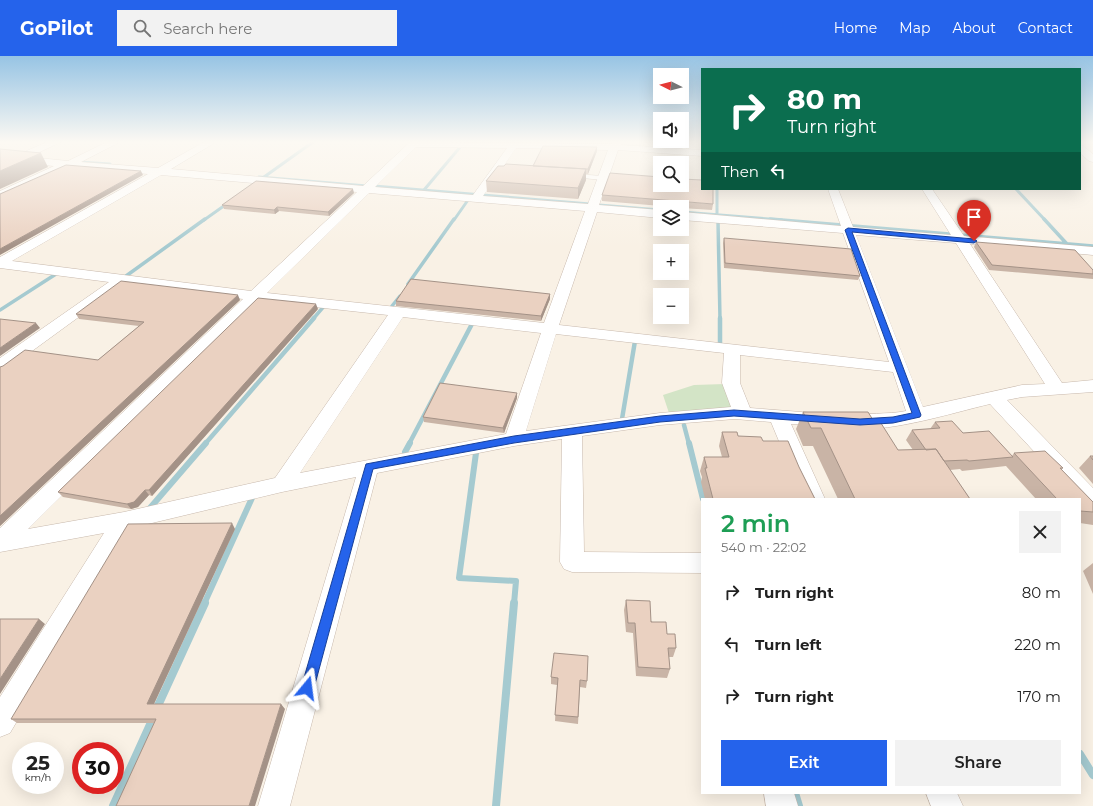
<!DOCTYPE html>
<meta charset="utf-8">
<style>
:root{--surface:#fff;--page:#f2f2f2;--text:#222;--muted:#767676;--accent:#2563eb}
body{margin:0;font-family:Montserrat,sans-serif;background:var(--page);color:var(--text);height:100vh;display:flex;flex-direction:column;font-size:15px;white-space:nowrap}
*{box-sizing:border-box;margin:0}
p{font-size:13px;color:var(--muted)}
.icon{flex:none;width:22px;height:22px;fill:none;stroke:currentColor;stroke-width:2;stroke-linecap:round;stroke-linejoin:round}
.map{position:relative;flex:1;overflow:hidden}
.panel{position:absolute;left:701px;top:442px;width:380px;height:296px;display:flex;flex-direction:column;background:var(--surface);border-radius:0px;box-shadow:0 4px 16px #0002}
.panel>*{flex:none}
.hud{position:absolute;left:701px;top:12px;width:380px;height:122px;border-radius:0px;box-shadow:0 4px 16px #0002;background:#0b6e4f;color:#fff;overflow:hidden}
.needle{width:26px;rotate:276deg}
.fabs{position:absolute;left:653px;top:12px;display:grid;gap:8px}
.fabs a{display:grid;place-items:center;width:36px;height:36px;border-radius:0px;background:var(--surface);box-shadow:0 4px 16px #0002;font-size:20px}
.speed{position:absolute;left:12px;top:686px;display:flex;gap:8px;font-size:20px;font-weight:700;text-align:center}
.speed>*{display:grid;place-content:center;width:52px;height:52px;border-radius:50%;background:var(--surface);box-shadow:0 4px 16px #0002;line-height:1}
.speed small{font-size:10px;font-weight:400}
.speed .limit{border:6px solid #d22;background:#fff;color:#111}
.pin{position:absolute;display:grid;place-items:center;width:34px;height:34px;color:#fff;margin:-41px -17px;border-radius:50% 50% 50% 0;rotate:-45deg;box-shadow:0 0 4px #0007}
.pin .icon{rotate:45deg}
.me{position:absolute;width:44px;margin:-22px;rotate:16deg;stroke-linejoin:round;filter:drop-shadow(0 0 3px #0008)}
.turn{display:flex;align-items:center;gap:14px;height:84px;padding:0 20px;font-size:18px}
.turn .icon{width:52px;height:52px;stroke-width:2.5}
.turn b{display:block;font-size:28px;line-height:34px}
.then{display:flex;align-items:center;height:38px;padding:0 20px;background:#0003;gap:8px;font-size:15px}
.round{display:grid;place-items:center;flex:none;width:42px;height:42px;border-radius:0px;background:var(--page)}
.summary{display:flex;align-items:center;justify-content:space-between;height:68px;padding:0 20px}
h1{font-size:24px;font-weight:600;line-height:30px;color:#1e9e55}
.cta{display:flex;gap:8px;margin-top:auto;padding:8px 20px}
.cta a{flex:1;height:46px;border-radius:0px;background:var(--accent);color:#fff;font-size:16px;font-weight:600;line-height:46px;text-align:center}
.cta a+a{background:var(--page);color:var(--text)}
ul{padding:0;list-style:none}
li{display:flex;align-items:center;gap:12px;height:52px;padding:0 20px}
li div{flex:1}
li b{display:block;font-size:15px}
li em{font-style:normal}
header{display:flex;align-items:center;gap:24px;box-sizing:border-box;height:56px;padding:0 20px;background:var(--accent);color:#fff}
header strong{font-size:19px}
nav{display:flex;gap:22px;margin-inline-start:auto;font-size:14px}
.search{width:280px;height:36px;background:var(--page);display:flex;align-items:center;gap:10px;box-sizing:border-box;padding:0 14px;border-radius:0px;color:var(--muted);font-size:15px}
.map>svg:first-child{display:block}
</style>
<header>
<strong>GoPilot</strong>
<div class="search"><svg class="icon" aria-label="search" viewBox="0 0 24 24"><circle cx="10" cy="10" r="6"/><path d="M15 15l6 6"/></svg>Search here</div>
<nav><a>Home</a><a>Map</a><a>About</a><a>Contact</a></nav>
</header>
<div class="map">
<svg width="1093" height="750" viewBox="0 0 1093 750">
<rect width="100%" height="100%" fill="#f9f1e5"/>
<!-- green -->
<path fill="#d3e4c6" d="M725,328L736,352L669,357L663,339L694,329Z"/>
<g fill="none" stroke-linecap="round" stroke-linejoin="round">
<!-- stream-far4 -->
<path stroke="#a5cad0" stroke-width="3" d="M79,106L110,108
M259,121L367,130
M264,121L313,86
M374,130L590,148
M717,133V159
M1016,133L1045,164
M424,134L461,90
M599,149L660,154
M682,156L782,164
M204,164L228,147
M454,164L468,144"/>
<!-- stream-far3 -->
<path stroke="#a5cad0" stroke-width="3.5" d="M770,163L1093,190
M1044,163L1067,188
M718,165L720,263
M126,220L205,163
M408,228L454,163
M392,250L400,240
M0,254L56,218
M313,263L325,249L328,250"/>
<!-- stream-far2 -->
<path stroke="#a5cad0" stroke-width="4.5" d="M720,262V288
M622,363L635,285H639
M684,369L689,388
M205,388L314,262
M409,388L473,266L471,265"/>
<!-- stream-far1 -->
<path stroke="#a5cad0" stroke-width="6" d="M689,387L703,443
M405,396L410,387
M476,397L459,522L516,525L514,548
M150,452L206,387
M204,548L252,442"/>
<!-- stream -->
<path stroke="#a5cad0" stroke-width="8" d="M156,654L205,547
M1080,698L1093,719
M795,737L799,750
M113,750L153,662
M496,750L514,547"/>
<!-- service casing -->
<g stroke="#c8b9ad" stroke-width="1">
<path id="service" d="M683,86H687L686,96L684,97L682,96Z
M574,118L603,120L606,122L603,124L572,121V120Z"/>
</g>
<!-- minor casing -->
<g stroke="#c8b9ad" stroke-width="1">
<path id="minor" d="M47,86H61L29,101L68,105L107,86H120L81,106L158,112L204,86H216L171,113L363,130L410,86L611,88L613,86H623L621,89L702,94V100L618,94L599,149L660,154V162L597,156L559,269L889,306L843,177L682,164V156L841,170L828,133H838L853,171L951,179L922,133H932L964,180L1093,191V199L970,188L1062,327L1093,324V336L1022,341L1007,344L1093,432V453L1085,451L1080,443H1078L990,348C955,356 880,380 847,371L845,366L847,361C866,356 887,359 906,355L893,316L740,299V327L750,352L827,358L834,360L836,364L834,368L827,370L791,368L825,443H803L771,366L735,363L660,369L582,380L584,496L702,497V517L572,516L564,513L560,506L562,383L514,390L377,417L290,750H258L356,421L282,436L131,472L10,677L0,681V641L104,477L0,496V472L243,243L124,228L6,314L0,315V302L109,226L0,212V201L148,118L68,111L0,142V135L54,110L0,105V99L15,100ZM416,91L507,92L473,139L375,131ZM516,92L608,94L588,148L483,140ZM161,119L357,136L251,235L12,205ZM369,137L585,155L544,267L267,237ZM856,179L956,187L1045,328L1022,329L923,351ZM259,245L388,259L275,422L124,456L28,473ZM403,261L541,277L506,378L300,417ZM556,278L724,297L722,327L731,351L660,357L526,375Z
M1080,89L1083,90L1093,98V106L1089,105L1080,97Z
M764,737H794L798,750H766Z
M926,737H957L963,750H931Z"/>
</g>
<!-- service -->
<use href="#service" fill="#fff" fill-rule="evenodd"/>
<!-- minor -->
<use href="#minor" fill="#fff" fill-rule="evenodd"/>
</g>
<!-- wall -->
<path fill="#c9b4a6" d="M644,86H679V89Z
M597,91V95L588,118H586V124L578,143L487,136L486,125L504,110H533Z
M354,137L329,160L279,155L275,158L224,153L222,149Z
M602,139L713,148L712,154L682,152V151H673L602,145Z
M724,182L860,220L858,224L724,212L723,187Z
M976,186L1093,214V223L989,214L974,191Z
M550,238V243L541,265L396,250V245Z
M240,244L0,470V311L98,304L139,270L79,263L76,258Z
M318,253L152,440L149,439L138,451L131,453L63,441L58,436Z
M517,342L504,377L424,366L423,361Z
M803,356L873,364L898,394H913L906,384L912,374L930,373L935,366L963,377L1012,400L1014,397L1063,412L1061,414L1093,446V469L1080,467V443H1036L1006,410L962,415L960,413L950,414L970,443H838L813,390H803L796,373Z
M722,376L738,380L763,385L799,411L815,443H705L701,426L702,421L700,415L704,401H722L719,390Z
M1090,400H1093V428L1079,412Z
M235,473L154,648L285,653L154,667H17L11,663Z
M1093,507V538L1083,515Z
M626,544L667,578L676,592L673,601H669L670,613L667,622L636,620L633,577L626,576L624,554Z
M551,621L587,625L586,632L580,631L578,668L555,665L557,629L551,628Z"/>
<!-- shaded-wall -->
<path fill="#a49287" d="M597,91V95L588,118V113Z
M41,97L48,111L0,133V115Z
M586,113V124L578,143V132Z
M141,115L143,119L0,199V193Z
M353,133L354,137L329,160L328,156Z
M277,151L279,155L275,158L274,154Z
M550,238V243L541,265V260Z
M238,239L240,244L0,470V460Z
M316,248L318,253L152,440L149,434Z
M36,267L40,272L0,300V292Z
M517,337V342L504,377L503,372Z
M145,434L149,439L138,451L131,453L127,448Z
M232,467L235,473L152,652L147,648Z
M39,563L45,568L0,638V623Z
M281,648L285,653L255,750H249Z"/>
<!-- building -->
<path fill="#ead1c1" stroke="#a49287" d="M543,90L597,91L588,113L533,110Z
M0,93L41,97L0,115Z
M506,108L586,113L578,132L486,125L498,110H504Z
M66,109L141,115L0,193V138Z
M610,117L660,121V129H682V123L702,124V133H713V148L602,139Z
M256,125L353,133L328,156L277,151L274,154L222,149Z
M724,182L851,193L860,220L725,207Z
M976,186L1075,194L1093,214V218L992,209Z
M411,223L550,238L541,260L396,245Z
M121,225L238,239L0,460V311L3,310L25,294L98,304L144,266L76,258Z
M258,242L316,248L149,434H145L134,446L127,448L58,436Z
M0,263L36,267L0,292Z
M440,327L517,337L503,372L423,361Z
M803,356H868L873,364H879L898,394L936,393L970,443H855L821,372H811Z
M952,365L963,377L989,375L1013,401L969,405L967,404L944,405L936,393L926,394L912,374L940,372L935,366Z
M722,376H737L738,380L761,381L763,385H788L799,411L815,443H713L705,412H707L704,401H729Z
M1045,395L1063,412H1060L1093,446V456L1080,455V443H1057L1014,397Z
M1090,400H1093V404Z
M232,467L147,648H281L249,750H116L156,663H11L128,468Z
M626,544L650,545L651,566H666L667,578H675L676,592H668L670,613L638,611L635,567H628Z
M0,563H39L0,623Z
M554,597L588,600L587,625L580,624L578,661L555,659L558,622L551,621Z"/>
<!-- sky -->
<linearGradient id="sky" x2="0" y2="1"><stop stop-color="#97c4e4"/><stop offset="0.45" stop-color="#fcf9f3"/><stop offset="1" stop-color="#fcf9f3" stop-opacity="0"/></linearGradient>
<rect width="1093" height="191" fill="url(#sky)"/>
<!-- route -->
<path fill="#2563eb" stroke="#184099" d="M848,172L974,183L977,185L974,187L852,176L921,359L920,361L893,367L860,369L734,360L660,366L514,387L373,413L314,632L312,636L307,638L302,636L301,632L366,408L514,380L660,360L734,354L860,363L893,361L912,357L845,174Z"/>
</svg>
<div class="fabs">
<a><svg class="needle" viewBox="-14 -14 28 28"><path d="M0-13l5 13h-10z" fill="#e53935"/><path d="M0 13l5-13h-10z" fill="#767676"/></svg></a>
<a><svg class="icon" aria-label="sound" viewBox="0 0 24 24"><path d="M4 9h4l5-4v14l-5-4H4zM17 9q2 3 0 6"/></svg></a>
<a><svg class="icon" aria-label="search" viewBox="0 0 24 24"><circle cx="10" cy="10" r="6"/><path d="M15 15l6 6"/></svg></a>
<a><svg class="icon" aria-label="layers" viewBox="0 0 24 24"><path d="M12 4l9 5-9 5-9-5zM3 14l9 5 9-5"/></svg></a>
<a>+</a>
<a>−</a>
</div>
<div class="speed"><div>25<small>km/h</small></div><div class="limit">30</div></div>
<div class="pin" style="left:974px;top:185px;background:#d93025"><svg class="icon" aria-label="arrive" viewBox="0 0 24 24"><path d="M6 21V4h12l-3 4 3 4H6"/></svg></div>
<svg class="me" style="left:307px;top:632px" viewBox="-20 -20 40 40"><path d="M0-17L14 15 0 8-14 15z" fill="#2563eb" stroke="#fff" stroke-width="4"/></svg>
<div class="hud">
<div class="turn"><svg class="icon" aria-label="right" viewBox="0 0 24 24"><path d="M7 20v-9h11M14 6l5 5-5 5"/></svg><div><b>80 m</b>Turn right</div></div>
<div class="then">Then<svg class="icon" aria-label="left" viewBox="0 0 24 24"><path d="M17 20v-9H6M10 6l-5 5 5 5"/></svg></div>
</div>
<section class="panel">
<div class="summary"><div><h1>2 min</h1><p>540 m · 22:02</p></div><a class="round"><svg class="icon" aria-label="close" viewBox="0 0 24 24"><path d="M6 6l12 12M18 6L6 18"/></svg></a></div>
<ul>
<li><svg class="icon" aria-label="right" viewBox="0 0 24 24"><path d="M7 20v-9h11M14 6l5 5-5 5"/></svg><div><b>Turn right</b></div><em>80 m</em></li>
<li><svg class="icon" aria-label="left" viewBox="0 0 24 24"><path d="M17 20v-9H6M10 6l-5 5 5 5"/></svg><div><b>Turn left</b></div><em>220 m</em></li>
<li><svg class="icon" aria-label="right" viewBox="0 0 24 24"><path d="M7 20v-9h11M14 6l5 5-5 5"/></svg><div><b>Turn right</b></div><em>170 m</em></li>
</ul>
<div class="cta"><a>Exit</a><a>Share</a></div>
</section>
</div>
